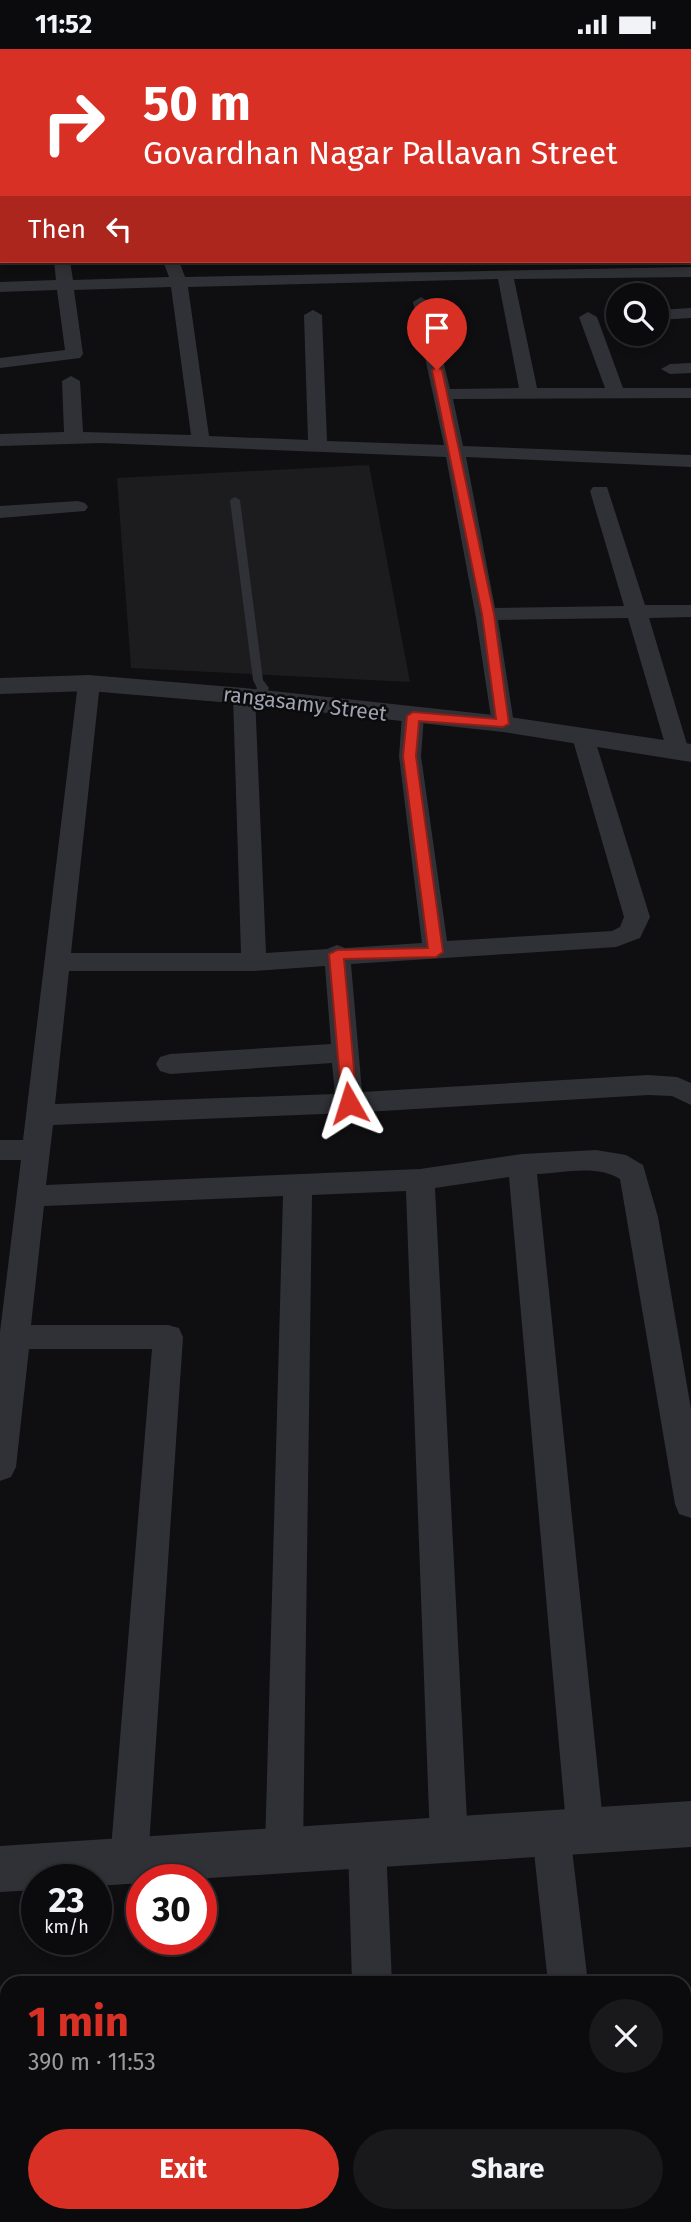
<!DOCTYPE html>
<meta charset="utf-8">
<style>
:root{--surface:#0b0b0d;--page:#19191b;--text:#f1f3f6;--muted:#9a9b9d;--line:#2b2b2e;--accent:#d93025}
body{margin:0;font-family:"Fira Sans",sans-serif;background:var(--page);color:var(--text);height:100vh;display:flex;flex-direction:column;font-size:26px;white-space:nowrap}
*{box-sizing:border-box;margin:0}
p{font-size:23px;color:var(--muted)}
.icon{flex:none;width:38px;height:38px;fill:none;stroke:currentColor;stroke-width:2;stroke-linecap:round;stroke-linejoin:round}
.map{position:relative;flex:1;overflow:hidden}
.drawer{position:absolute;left:0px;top:1927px;width:691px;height:247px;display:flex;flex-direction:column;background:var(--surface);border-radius:21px 21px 0 0;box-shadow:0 4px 10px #0003,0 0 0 2px var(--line)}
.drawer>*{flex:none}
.guide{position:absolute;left:0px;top:0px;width:691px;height:214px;box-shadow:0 4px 10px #0003,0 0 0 2px var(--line);background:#d93025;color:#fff;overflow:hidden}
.buttons{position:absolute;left:606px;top:234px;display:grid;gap:14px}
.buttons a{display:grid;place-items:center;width:63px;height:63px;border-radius:50%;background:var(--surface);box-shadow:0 4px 10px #0003,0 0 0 2px var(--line);font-size:35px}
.speed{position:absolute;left:21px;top:1815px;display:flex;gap:14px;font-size:35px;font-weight:700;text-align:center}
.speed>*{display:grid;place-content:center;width:91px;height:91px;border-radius:50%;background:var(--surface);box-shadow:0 4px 10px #0003,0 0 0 2px var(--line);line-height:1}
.speed small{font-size:18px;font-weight:400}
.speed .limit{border:10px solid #d22;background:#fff;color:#111}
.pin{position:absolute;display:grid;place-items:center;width:60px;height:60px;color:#fff;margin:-72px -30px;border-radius:50% 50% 50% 0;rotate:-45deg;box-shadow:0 0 7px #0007}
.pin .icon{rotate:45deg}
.me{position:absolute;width:77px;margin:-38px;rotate:354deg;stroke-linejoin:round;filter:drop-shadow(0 0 5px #0008)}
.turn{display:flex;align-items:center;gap:24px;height:147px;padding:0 28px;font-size:32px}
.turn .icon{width:91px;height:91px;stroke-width:2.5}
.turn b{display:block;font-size:49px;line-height:60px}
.then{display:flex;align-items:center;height:66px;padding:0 28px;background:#0003;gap:14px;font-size:26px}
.round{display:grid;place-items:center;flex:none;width:74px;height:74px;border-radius:37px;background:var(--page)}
.summary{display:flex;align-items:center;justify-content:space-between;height:119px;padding:0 28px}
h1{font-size:42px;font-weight:700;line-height:52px;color:var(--accent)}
.primary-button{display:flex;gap:14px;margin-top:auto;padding:14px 28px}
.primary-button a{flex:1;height:80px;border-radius:42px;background:var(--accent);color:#fff;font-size:28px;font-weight:700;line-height:80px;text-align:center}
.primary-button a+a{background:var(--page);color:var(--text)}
.status{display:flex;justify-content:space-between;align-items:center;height:49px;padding:0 35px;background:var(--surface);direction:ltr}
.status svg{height:19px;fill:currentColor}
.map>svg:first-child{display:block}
</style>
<div class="status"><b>11:52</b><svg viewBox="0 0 49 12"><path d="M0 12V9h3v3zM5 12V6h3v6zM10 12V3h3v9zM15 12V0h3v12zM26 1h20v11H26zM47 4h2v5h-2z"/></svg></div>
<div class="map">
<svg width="691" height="2173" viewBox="0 0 691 2173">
<rect width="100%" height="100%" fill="#0f0f11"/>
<!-- built -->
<path fill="#1c1b1e" d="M369,416L410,633L131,619L117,429Z"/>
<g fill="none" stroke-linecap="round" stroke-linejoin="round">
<!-- service -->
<path fill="#303136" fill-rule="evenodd" d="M235,448L240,451L263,631L269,639L263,651L259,652L253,649L257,639L253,631L230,451Z"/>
<!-- minor -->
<path fill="#303136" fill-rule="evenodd" d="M3,0H17V2H3Z
M75,0H89V2H75Z
M123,0H137V2H123Z
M235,0H249L250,2H236Z
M310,0H324L325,2H311Z
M378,0H392L393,2H379Z
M454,0H468L469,2H455Z
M540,0H554L555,2H541Z
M690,7H691V15H690Z
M690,34H691V42H690Z
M0,46H2V54H0Z
M0,77H2V85H0Z
M690,83H691V91H690Z
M690,107H691V115H690Z
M690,150H691V160H690Z
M690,182H691V192H690Z
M54,212H70L73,231L169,228L163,212H179L185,228L691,218V228L514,230L537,339H605L579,268L588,263L597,268L623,339H691V349L453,350L463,397L691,406V418L466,408L495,559L624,557L590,442L593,438H607L645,556H691V568L649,569L689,702L686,707H670L667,702L628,569L498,571L514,675L511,680H495L492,675L476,569L446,408L102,394L0,397V385L64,383L62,332L71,327L80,332L83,383L191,386L171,238L74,241L83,305L80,309L0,319V309L65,301L57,241L0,243V233L56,231ZM498,230L519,339L450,340L429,253L421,248L413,253L444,396L327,392L322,266L313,261L304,266L308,391L209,387L188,238Z
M691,259V269L656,271V261Z
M691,314V324L670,325L661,320L670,315Z
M78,452L85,454L88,458L85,462L0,469V457Z
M89,627L97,629L100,634L71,904H241L233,647L236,642H252L255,647L266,904L327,900L337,896L345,899L422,894L399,707L402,667L405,662H421L424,667L421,707L447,892L612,882L620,878L624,868L572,688L575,683H591L594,688L650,868L640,889L616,898L351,915L362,1043L648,1026L677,1028L691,1034V1056L672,1047L648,1046L349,1064L53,1076L46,1136L420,1120L522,1105L596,1101L626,1106L643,1116L658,1168L691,1360V1469L679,1465L675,1455L620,1130C597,1115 563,1124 537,1125L604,1782L598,1795L585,1800L571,1792L588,1934H548L532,1784L538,1771L551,1766L564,1771L566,1775L509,1128L435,1139L468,1791L462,1804L449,1809L436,1804L430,1791L406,1142L312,1146L303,1801L297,1814L284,1819L271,1814L265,1801L283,1147L44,1157L31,1276H168L179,1279L183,1288L148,1812L142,1825L129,1831L116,1825L110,1812L152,1300H29L16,1418L11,1428L0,1432V1283L21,1111H0V1091H23L78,634L81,629ZM325,917L331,995L170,1005L160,1008L156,1015L160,1022L170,1025L332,1014L335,1045L55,1055L69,922H254Z
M367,1778L380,1783L386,1796L392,1934H352L348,1796L354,1783Z
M360,2166H402V2173H360Z
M574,2166H616L617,2173H575Z"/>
<!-- tertiary -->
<path fill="#303136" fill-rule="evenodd" d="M89,626L244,639L503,667L691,695V713L503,683L244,655L89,642L0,645V629Z
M691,1752V1798L194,1830H142V1834L96,1837V1830H37V1841L0,1843V1797Z"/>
</g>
<!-- route -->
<path fill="#d93025" stroke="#8d1f18" stroke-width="2" d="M437,318L442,321L494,565L509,675L503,678L419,672L416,707L443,903L436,908L344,910L357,1054L349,1060L342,1054L329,905L337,901L428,899L403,707L407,667L413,663L496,670L482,565L432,321Z"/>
<g text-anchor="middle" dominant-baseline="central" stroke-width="5" stroke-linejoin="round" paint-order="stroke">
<!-- far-street labels -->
<g font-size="21" fill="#a0a4b2" stroke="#0b0a0c">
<text transform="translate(305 655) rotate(7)">rangasamy Street</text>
</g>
</g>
</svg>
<div class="buttons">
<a><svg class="icon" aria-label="search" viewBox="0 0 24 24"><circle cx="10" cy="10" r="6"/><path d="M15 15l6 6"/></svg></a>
</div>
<div class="speed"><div>23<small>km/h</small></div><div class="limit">30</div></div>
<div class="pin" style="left:437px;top:321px;background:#d93025"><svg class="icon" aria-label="arrive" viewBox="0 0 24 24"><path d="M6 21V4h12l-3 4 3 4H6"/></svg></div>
<svg class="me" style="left:349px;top:1054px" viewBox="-20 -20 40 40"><path d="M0-17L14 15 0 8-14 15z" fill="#d93025" stroke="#fff" stroke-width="4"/></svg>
<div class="guide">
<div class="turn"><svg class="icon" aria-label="right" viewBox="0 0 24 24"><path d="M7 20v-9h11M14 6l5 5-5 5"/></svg><div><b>50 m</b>Govardhan Nagar Pallavan Street</div></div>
<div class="then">Then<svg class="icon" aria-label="left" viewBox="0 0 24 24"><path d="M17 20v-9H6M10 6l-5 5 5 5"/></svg></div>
</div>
<section class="drawer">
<div class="summary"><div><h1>1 min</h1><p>390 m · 11:53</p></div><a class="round"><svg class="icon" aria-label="close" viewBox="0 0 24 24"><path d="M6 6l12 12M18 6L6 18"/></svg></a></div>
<div class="primary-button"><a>Exit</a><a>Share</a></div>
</section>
</div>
